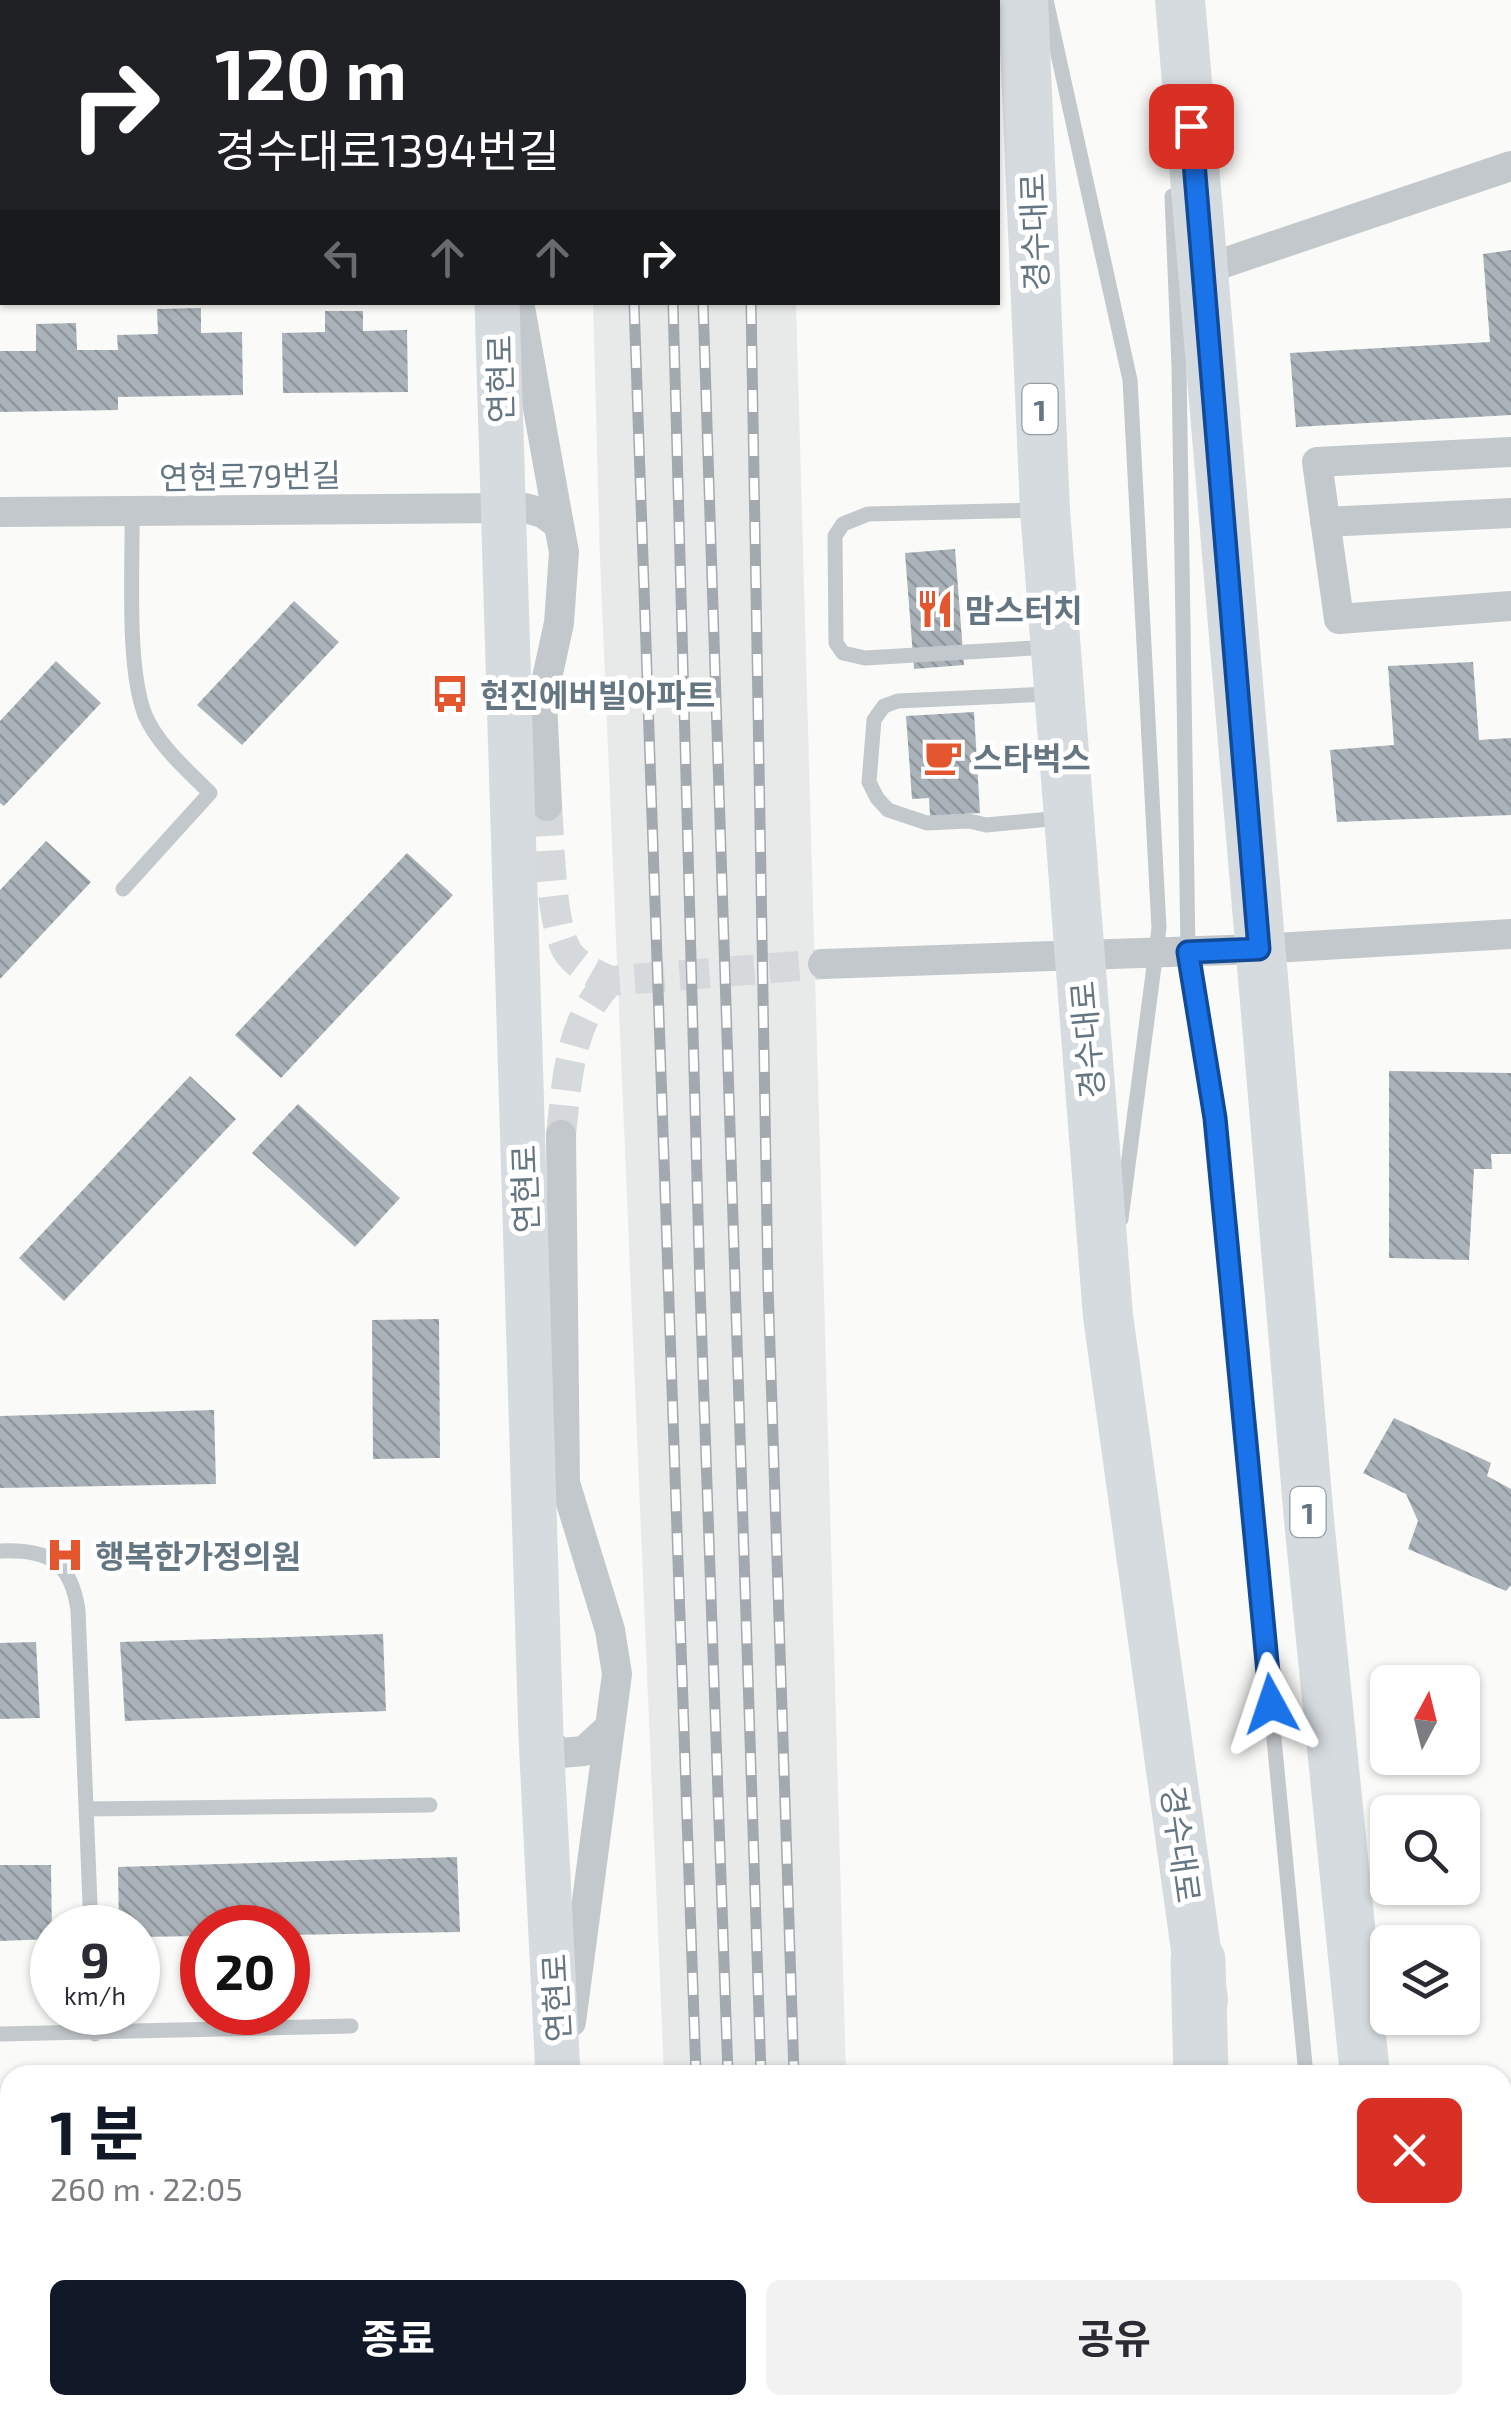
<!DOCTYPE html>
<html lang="ko">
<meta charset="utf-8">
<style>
:root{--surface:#fff;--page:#f2f2f3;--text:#2b2b33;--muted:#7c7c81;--accent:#111827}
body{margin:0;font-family:"Exo 2","Noto Sans KR",sans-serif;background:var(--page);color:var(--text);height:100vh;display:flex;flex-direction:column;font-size:38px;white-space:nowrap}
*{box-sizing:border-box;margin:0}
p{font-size:32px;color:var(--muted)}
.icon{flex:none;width:55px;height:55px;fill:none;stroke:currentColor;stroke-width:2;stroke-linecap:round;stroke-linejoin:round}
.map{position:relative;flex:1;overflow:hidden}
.sheet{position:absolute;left:0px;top:2065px;width:1512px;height:350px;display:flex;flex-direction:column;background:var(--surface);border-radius:30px 30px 0 0;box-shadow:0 2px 8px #0004}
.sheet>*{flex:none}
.guide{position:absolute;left:0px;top:0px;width:1000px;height:305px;box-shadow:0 2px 8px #0004;background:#202124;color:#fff;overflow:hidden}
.needle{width:65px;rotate:7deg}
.controls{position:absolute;left:1370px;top:1665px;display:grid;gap:20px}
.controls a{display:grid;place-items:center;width:110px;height:110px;border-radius:15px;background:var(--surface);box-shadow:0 2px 8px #0004;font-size:50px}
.speed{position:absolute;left:30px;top:1905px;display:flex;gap:20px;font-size:50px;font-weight:700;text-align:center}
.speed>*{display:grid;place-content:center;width:130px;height:130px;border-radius:50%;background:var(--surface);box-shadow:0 2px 8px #0004;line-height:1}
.speed small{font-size:25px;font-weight:400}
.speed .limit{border:15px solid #d22;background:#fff;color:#111}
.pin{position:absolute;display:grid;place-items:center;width:85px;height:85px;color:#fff;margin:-42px;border-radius:20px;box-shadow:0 5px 15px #0006}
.me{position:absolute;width:110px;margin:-55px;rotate:355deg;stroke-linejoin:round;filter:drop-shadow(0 0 8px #0008)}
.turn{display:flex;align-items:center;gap:35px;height:210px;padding:0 50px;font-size:45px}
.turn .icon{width:130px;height:130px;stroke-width:2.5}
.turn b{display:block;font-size:70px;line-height:85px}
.lanes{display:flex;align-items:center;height:95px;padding:0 50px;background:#0003;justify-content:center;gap:50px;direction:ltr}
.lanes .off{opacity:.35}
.round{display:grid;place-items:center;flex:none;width:105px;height:105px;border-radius:15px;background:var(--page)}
.summary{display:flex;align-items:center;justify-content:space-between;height:170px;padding:0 50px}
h1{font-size:60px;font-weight:700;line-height:75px;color:var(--accent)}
.cta{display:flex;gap:20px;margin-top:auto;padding:20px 50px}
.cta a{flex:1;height:115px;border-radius:15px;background:var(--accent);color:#fff;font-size:40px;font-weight:700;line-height:115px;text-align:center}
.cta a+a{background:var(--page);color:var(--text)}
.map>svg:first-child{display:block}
</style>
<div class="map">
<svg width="1511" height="2415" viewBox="0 0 1511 2415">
<defs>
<pattern id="building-back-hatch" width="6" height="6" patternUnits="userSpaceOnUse" patternTransform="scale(2.5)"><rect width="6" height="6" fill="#aab3b9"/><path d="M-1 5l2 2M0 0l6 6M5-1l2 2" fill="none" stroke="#8e969c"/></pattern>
</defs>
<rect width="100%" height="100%" fill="#fafaf8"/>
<!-- built -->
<path fill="#e8e9e9" d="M593,303H796L846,2075H664L600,559Z
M678,2405H857V2415H678Z"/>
<!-- building -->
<path fill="url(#building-back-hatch)" d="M1511,250V415L1296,427L1290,353L1490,342L1483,254Z
M201,308V333L242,332L243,395L118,397V410L0,412V351H36V324L76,323L77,350H118L117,335L158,334L157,309Z
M325,311H363V331L407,330L408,392L283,393L282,333L325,332Z
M955,549L964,665L914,669L905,553Z
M294,601L339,642L242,745L197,705Z
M56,661L101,703L4,806L0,803V721Z
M1473,662L1479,740L1511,738V815L1337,822L1330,750L1394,745L1388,666Z
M974,712L980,813L930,816L929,798L912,799L906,716Z
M46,841L91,882L0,979V890Z
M407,853L453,895L281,1078L235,1035Z
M1389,1071L1511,1073V1154H1491L1492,1169H1474L1469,1260L1389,1258Z
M190,1076L236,1119L64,1301L19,1258Z
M298,1104L400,1198L355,1247L252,1153Z
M439,1319L440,1458L373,1459L372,1320Z
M214,1410L216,1484L0,1488V1416Z
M1394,1418L1491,1463L1487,1476L1511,1489V1585L1506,1591L1408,1549L1418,1521L1406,1494L1363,1473Z
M383,1634L386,1711L125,1721L120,1642Z
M36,1642L40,1718L0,1719V1643Z
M457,1857L460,1932L288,1935V1928H202V1936L138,1937V1928H119L118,1867Z
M0,1865H51L52,1939L0,1941Z
M0,2116H10V2201H0Z
M495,2405V2415H272V2406Z"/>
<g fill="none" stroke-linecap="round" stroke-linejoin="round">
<!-- street-tunnel -->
<path stroke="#d5d9db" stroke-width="30" stroke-dasharray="30 15" stroke-linecap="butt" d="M547,806C550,840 550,931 570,955C580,967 596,975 610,981L823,964
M561,1135C567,1081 569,1021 610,981"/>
<!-- lane -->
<path stroke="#c3c8cc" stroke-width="15" d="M1046,0L1130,380L1159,928L1121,1219
M10,2L11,0
M0,36L2,28
M1172,196L1179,366L1188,952L1215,1118L1306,2075
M1041,510L868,514L843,524L835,536L836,643L843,653L865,658L1051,647
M1050,694L898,701L884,706L874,720L869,782L877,798L888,810L927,823L969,821L986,825L1061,818
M123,889L210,793C187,770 158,745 145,715C126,666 133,567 132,512
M0,1551C49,1549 71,1562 78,1610L91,1928
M86,1809L430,1805
M94,2012L95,2034
M0,2034L351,2026
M1320,2405V2415"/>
<!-- street -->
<path stroke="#c3c8cc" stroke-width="30" d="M1203,270L1511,166
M519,302L559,525
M1511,452L1317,462L1339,619L1511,606
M0,512L525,508L543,513L559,525L564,552L559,623L542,701L547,806
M1325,522L1511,513
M823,964L1259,949L1511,934
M561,1135L565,1483L610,1630L617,1674L571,2022
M541,1737L561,1753L584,1751L610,1727"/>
<!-- secondary -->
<path stroke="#d6dbdf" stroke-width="45" d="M491,0V2
M497,302L541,1737L558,2075
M0,2287H10
M588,2405V2415"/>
<!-- primary -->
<path stroke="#d6dbdf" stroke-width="50" d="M1023,0L1045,510L1108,1316L1203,2000
M1180,0L1309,1520L1365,2075
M1246,2405L1248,2415
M1398,2405L1399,2415
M1168,2415L1169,2405"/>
<!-- highway -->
<path stroke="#d6dbdf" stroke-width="55" d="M1198,1960L1201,2075
M1206,2405L1207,2415"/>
<!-- rail casing -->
<g stroke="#a2aab0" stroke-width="11">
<path id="rail" d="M624,0V2
M665,0V2
M693,0L694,2
M746,0V2
M634,302L696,2075
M673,302L700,1288L728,2075
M703,302L761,2075
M751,302L768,1285L794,2075
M708,2405V2415
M740,2405V2415
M773,2405V2415
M805,2405L806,2415"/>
</g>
<!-- rail -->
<use href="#rail" stroke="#fff" stroke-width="8" stroke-dasharray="22" stroke-linecap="butt"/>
</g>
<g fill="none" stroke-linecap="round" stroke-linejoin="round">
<!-- route casing -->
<g stroke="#114b97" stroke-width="25">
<path id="route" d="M1191,126L1259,949L1188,952L1215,1118L1271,1704"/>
</g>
<!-- route -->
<use href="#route" stroke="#1a73e8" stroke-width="18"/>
</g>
<!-- icons -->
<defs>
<g id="restaurant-bare" transform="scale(3)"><path d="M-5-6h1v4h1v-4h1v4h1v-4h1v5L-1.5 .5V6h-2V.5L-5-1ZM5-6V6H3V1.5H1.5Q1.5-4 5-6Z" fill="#e4572e" stroke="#fff" stroke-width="2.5" paint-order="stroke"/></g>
<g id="bus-bare" transform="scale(3)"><path d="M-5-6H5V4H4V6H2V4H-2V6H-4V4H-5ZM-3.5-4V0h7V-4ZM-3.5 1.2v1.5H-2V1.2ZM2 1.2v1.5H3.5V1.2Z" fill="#e4572e" stroke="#fff" stroke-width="2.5" paint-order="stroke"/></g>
<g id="cafe-bare" transform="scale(3)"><path d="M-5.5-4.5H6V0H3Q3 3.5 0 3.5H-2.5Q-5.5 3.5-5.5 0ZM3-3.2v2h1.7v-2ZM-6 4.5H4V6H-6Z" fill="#e4572e" stroke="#fff" stroke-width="2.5" paint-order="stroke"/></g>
<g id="hospital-bare" transform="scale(3)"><path d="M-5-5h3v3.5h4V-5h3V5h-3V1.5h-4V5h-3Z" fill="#e4572e" stroke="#fff" stroke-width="2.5" paint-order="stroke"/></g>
</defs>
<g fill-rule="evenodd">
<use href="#restaurant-bare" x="935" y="609"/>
<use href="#bus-bare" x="450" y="694"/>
<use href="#cafe-bare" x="943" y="757"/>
<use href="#hospital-bare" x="65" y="1555"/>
</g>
<g text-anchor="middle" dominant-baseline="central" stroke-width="10" stroke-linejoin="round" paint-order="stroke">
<!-- shield labels -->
<g fill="#fff" stroke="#939fa8" stroke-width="2.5">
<rect x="1022.5" y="384" width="35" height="50" rx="8"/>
<rect x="1290.5" y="1487" width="35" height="50" rx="8"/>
</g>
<g font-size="30" font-weight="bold" fill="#657683">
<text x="1040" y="409">1</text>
<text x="1308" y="1512">1</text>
</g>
<!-- street labels -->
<g font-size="32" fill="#657683" stroke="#fff">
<text transform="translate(1033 232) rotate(-92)">경수대로</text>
<text transform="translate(499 379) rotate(-91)">연현로</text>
<text transform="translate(250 475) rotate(-1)">연현로79번길</text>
<text transform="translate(1086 1040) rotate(-95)">경수대로</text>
<text transform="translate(524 1189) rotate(-92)">연현로</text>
<text transform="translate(1182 1844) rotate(82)">경수대로</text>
<text transform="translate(555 1998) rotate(-93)">연현로</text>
</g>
<!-- poi labels -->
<g font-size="32" font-weight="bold" fill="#657683" stroke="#fff" text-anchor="start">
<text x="965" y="609">맘스터치</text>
<text x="480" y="694">현진에버빌아파트</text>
<text x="973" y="757">스타벅스</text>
<text x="95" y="1555">행복한가정의원</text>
</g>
</g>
</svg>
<div class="controls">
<a><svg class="needle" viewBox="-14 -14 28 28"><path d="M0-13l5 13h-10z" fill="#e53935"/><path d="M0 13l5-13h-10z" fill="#7c7c81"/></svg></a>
<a><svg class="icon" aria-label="search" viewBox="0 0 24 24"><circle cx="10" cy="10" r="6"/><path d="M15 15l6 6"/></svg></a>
<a><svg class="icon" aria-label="layers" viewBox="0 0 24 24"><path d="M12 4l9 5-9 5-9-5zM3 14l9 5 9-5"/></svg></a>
</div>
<div class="speed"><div>9<small>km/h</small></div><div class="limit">20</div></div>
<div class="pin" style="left:1191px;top:126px;background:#d93025"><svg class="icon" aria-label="arrive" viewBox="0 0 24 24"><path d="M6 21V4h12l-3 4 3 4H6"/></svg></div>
<svg class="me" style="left:1271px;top:1704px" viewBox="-20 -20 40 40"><path d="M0-17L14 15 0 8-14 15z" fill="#1a73e8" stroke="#fff" stroke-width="4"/></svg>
<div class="guide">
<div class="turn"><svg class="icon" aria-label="right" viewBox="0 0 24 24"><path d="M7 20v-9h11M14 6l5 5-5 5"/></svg><div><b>120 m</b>경수대로1394번길</div></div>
<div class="lanes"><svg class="icon off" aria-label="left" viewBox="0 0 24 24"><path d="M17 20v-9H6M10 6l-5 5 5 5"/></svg><svg class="icon off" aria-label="ahead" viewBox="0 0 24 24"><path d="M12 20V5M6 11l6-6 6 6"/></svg><svg class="icon off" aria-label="ahead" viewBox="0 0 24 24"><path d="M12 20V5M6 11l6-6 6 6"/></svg><svg class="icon" aria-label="right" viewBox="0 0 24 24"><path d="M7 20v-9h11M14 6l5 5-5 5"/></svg></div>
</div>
<section class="sheet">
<div class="summary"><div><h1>1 분</h1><p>260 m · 22:05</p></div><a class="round" style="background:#d93025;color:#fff"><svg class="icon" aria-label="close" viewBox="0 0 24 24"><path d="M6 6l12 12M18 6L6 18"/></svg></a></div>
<div class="cta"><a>종료</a><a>공유</a></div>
</section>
</div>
